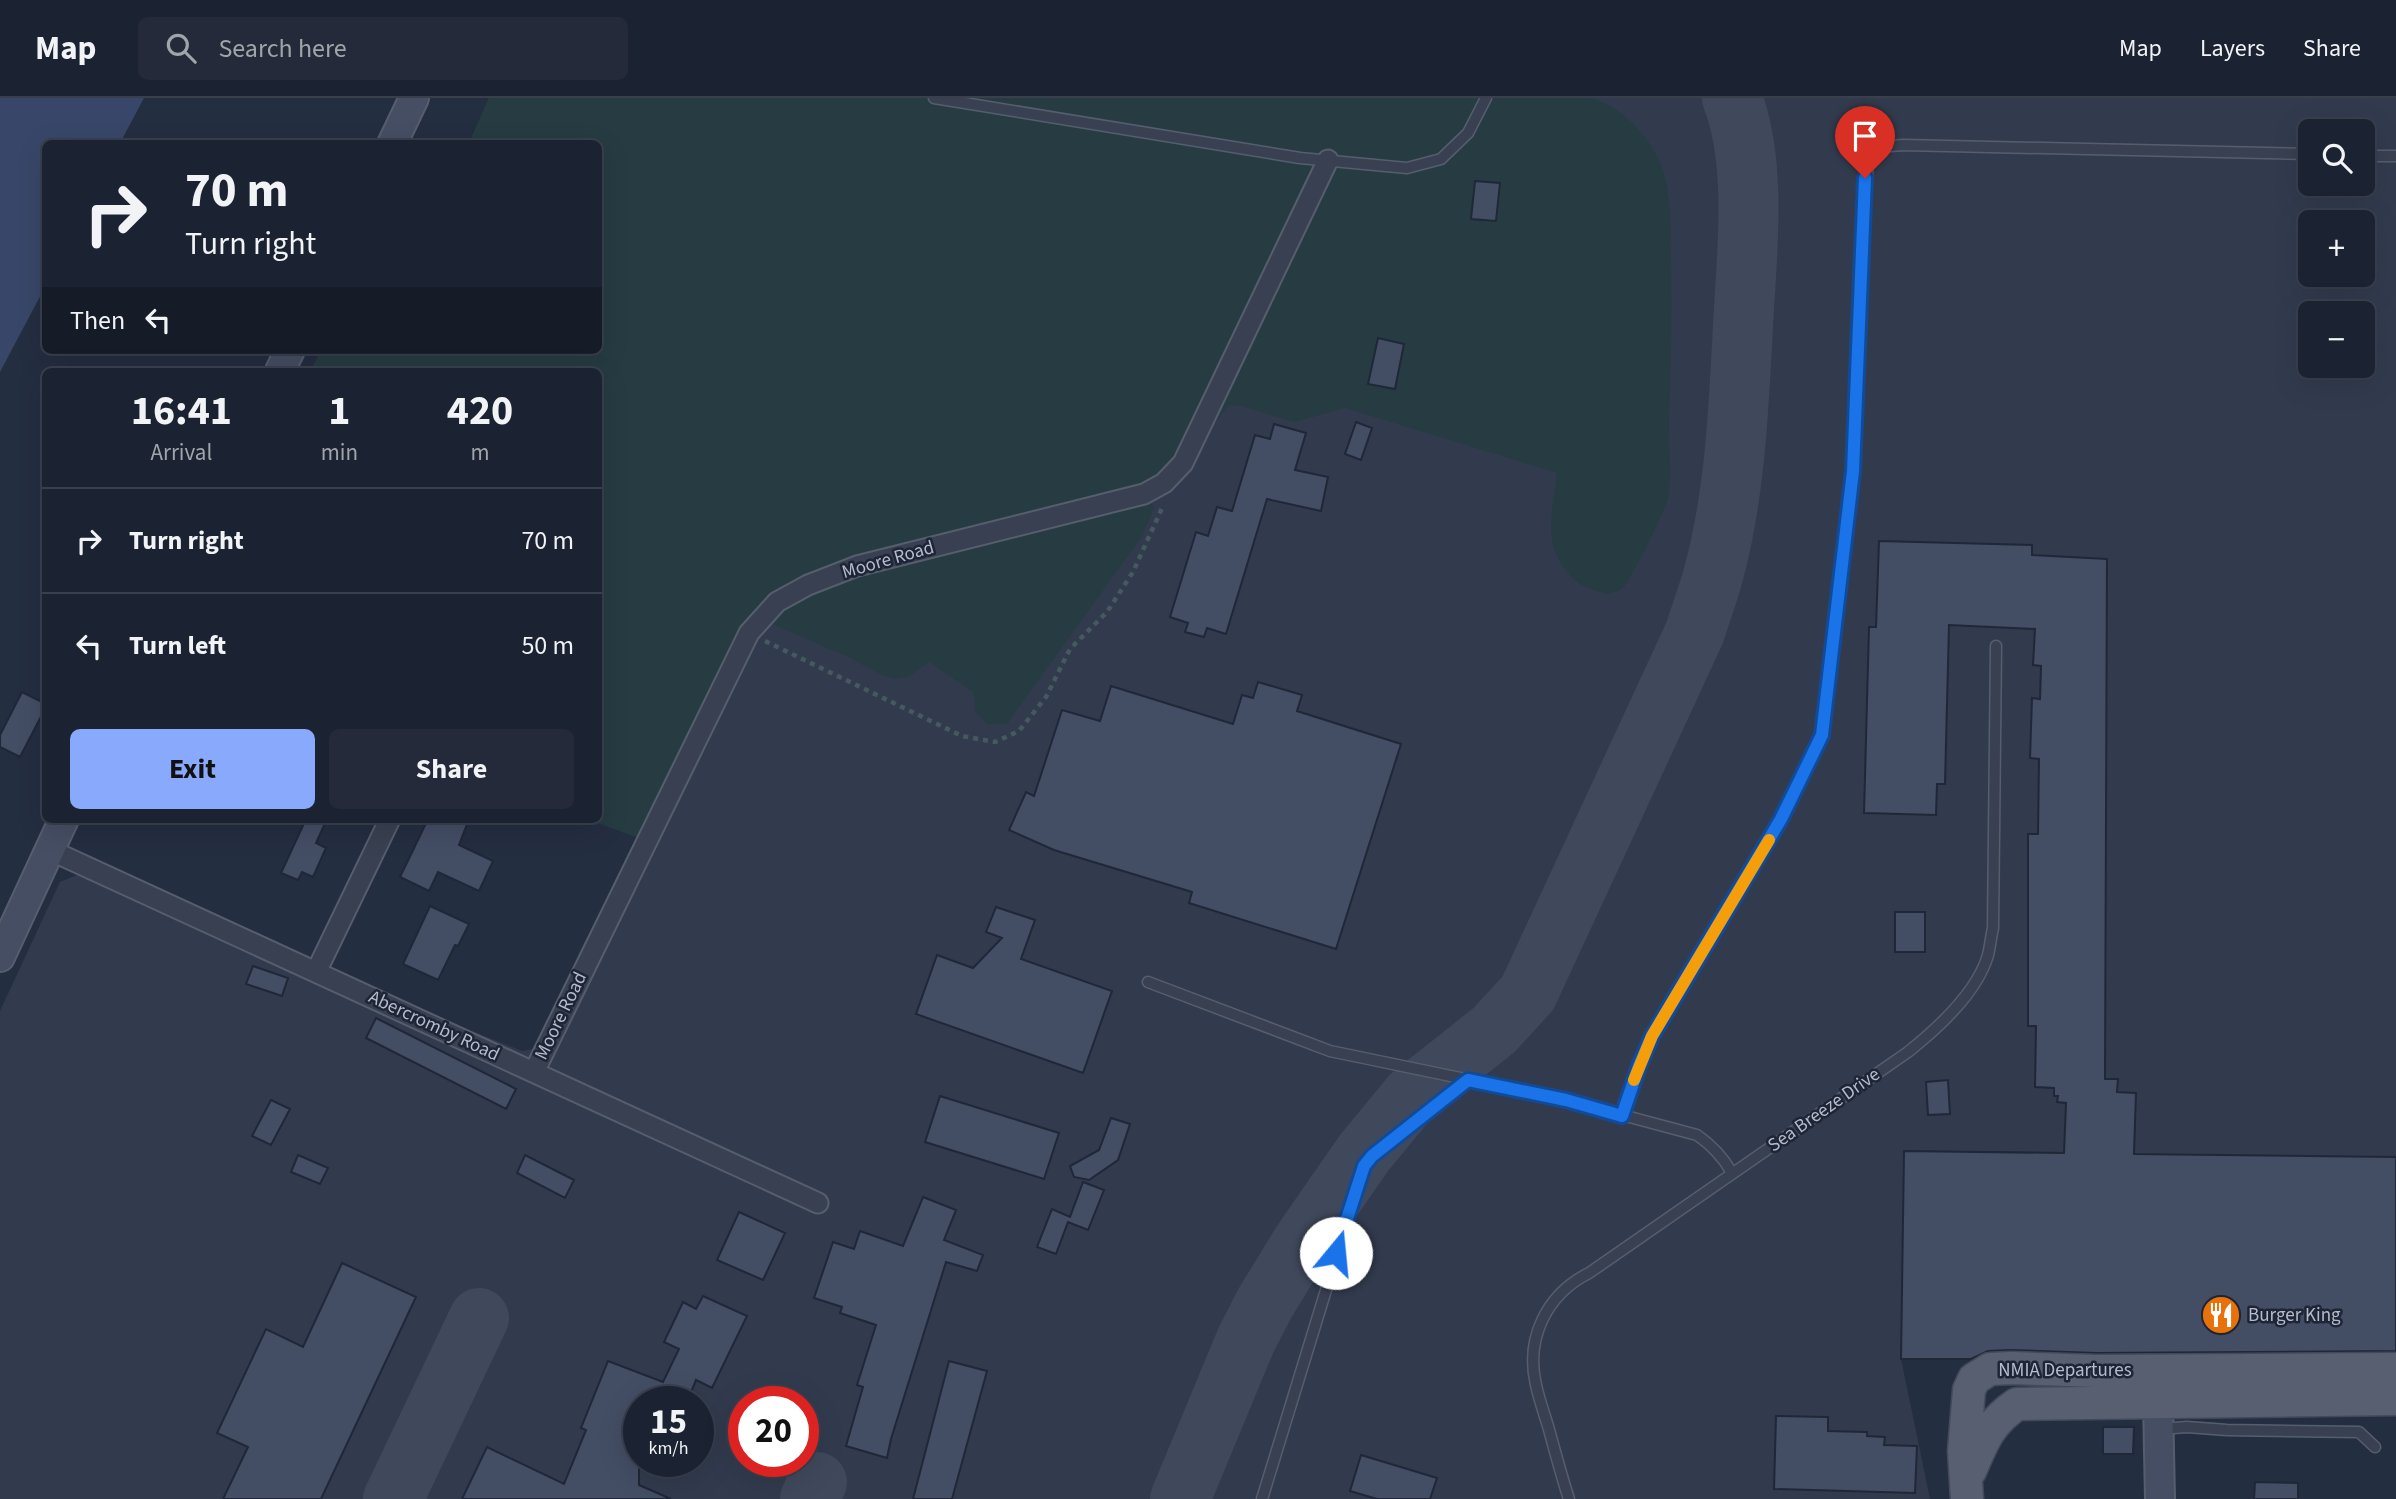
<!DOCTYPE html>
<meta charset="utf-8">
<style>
:root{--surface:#1b2231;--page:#242a39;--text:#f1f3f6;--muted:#a0a4ab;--line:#393f4d;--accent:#89a9fc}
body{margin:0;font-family:"Source Sans 3",sans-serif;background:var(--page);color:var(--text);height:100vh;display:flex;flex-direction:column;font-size:26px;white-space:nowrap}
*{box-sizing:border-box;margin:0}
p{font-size:23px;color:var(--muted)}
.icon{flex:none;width:38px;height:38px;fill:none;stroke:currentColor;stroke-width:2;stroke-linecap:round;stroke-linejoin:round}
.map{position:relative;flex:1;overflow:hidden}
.details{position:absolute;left:42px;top:270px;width:560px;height:455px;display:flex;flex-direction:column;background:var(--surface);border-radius:10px;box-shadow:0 7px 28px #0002,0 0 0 2px var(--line)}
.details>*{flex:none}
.hud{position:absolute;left:42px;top:42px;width:560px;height:214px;border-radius:10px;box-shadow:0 7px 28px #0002,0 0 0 2px var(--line);background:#1b2231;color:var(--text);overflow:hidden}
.buttons{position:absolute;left:2298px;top:21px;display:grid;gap:14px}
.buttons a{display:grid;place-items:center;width:77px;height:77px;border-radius:10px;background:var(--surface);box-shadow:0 7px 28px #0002,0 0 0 2px var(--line);font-size:35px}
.speed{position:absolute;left:623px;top:1288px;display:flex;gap:14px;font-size:35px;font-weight:700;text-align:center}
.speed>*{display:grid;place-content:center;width:91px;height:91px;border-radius:50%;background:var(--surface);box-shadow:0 7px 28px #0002,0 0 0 2px var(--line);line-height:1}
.speed small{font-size:18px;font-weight:400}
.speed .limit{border:10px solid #d22;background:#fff;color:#111}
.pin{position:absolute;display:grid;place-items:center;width:60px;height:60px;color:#fff;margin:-72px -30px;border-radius:50% 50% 50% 0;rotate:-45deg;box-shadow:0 0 7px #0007}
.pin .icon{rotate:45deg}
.me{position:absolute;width:77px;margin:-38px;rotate:17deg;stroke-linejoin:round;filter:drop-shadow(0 0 5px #0008)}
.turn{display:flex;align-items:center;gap:24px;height:147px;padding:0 28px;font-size:32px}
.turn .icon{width:91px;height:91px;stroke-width:2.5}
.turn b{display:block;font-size:49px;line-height:60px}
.then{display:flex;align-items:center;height:66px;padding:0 28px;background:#0003;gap:14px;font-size:26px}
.eta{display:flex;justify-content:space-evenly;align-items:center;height:119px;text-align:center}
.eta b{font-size:42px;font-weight:700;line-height:49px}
.button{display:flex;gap:14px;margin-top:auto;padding:14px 28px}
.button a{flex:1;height:80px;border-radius:10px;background:var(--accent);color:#111;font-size:28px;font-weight:700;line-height:80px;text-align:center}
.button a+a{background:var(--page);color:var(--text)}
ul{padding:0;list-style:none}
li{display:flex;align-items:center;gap:21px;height:105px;padding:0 28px;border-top:2px solid var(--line)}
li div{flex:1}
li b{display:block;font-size:26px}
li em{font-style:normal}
header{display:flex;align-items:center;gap:42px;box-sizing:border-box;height:98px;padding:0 35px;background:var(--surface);border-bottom:2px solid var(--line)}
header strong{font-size:33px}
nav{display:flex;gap:38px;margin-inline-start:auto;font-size:24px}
.search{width:490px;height:63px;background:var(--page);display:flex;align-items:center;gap:18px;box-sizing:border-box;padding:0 24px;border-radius:10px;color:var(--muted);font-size:26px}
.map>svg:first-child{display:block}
</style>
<header>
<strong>Map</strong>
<div class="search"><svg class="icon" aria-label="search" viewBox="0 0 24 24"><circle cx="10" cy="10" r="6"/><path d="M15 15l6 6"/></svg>Search here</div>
<nav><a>Map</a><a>Layers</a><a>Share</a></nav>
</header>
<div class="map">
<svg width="2396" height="1401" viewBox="0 0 2396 1401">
<rect width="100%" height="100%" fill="#242e41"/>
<!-- airport -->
<path fill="#323b4e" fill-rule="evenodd" d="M489,0H2396V1266L1901,1261L1930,1401H0V913L60,784L77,777L522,953L533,951L544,942L645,742L587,721H598V273H311L321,252H598V46L469,45ZM2310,33H2362V86H2310ZM2310,124H2362V177H2310ZM2310,215H2362V268H2310ZM639,1304H698V1363H639ZM744,1304H803V1363H744Z"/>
<!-- green -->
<path fill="#263c42" d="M489,0H1590C1621,7 1653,41 1663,72C1672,100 1671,132 1671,161C1672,217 1671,271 1669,326C1669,346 1672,383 1668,401C1664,414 1631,483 1622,491C1618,493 1611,495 1607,496C1597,493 1584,490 1576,483C1540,451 1552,416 1557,375L1345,310L1294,324L1240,308L1229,307L1183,365L1144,396L1154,409L1143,437L1007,626H987L975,613L974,595L929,564L909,579L896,581L883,578L850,560L761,521L645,742L587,721H598V273H311L321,252H598V46L469,45Z"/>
<!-- water -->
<path fill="#384769" d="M0,0H144L120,45L46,46L45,189L0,274Z"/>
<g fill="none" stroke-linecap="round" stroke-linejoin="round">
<!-- taxiway -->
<path stroke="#40495c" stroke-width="60" d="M393,1401L479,1220
M810,1401L817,1384
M1180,1401L1246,1242L1265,1205L1303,1143L1364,1055L1411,998L1494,932L1528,895L1695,534C1701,514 1709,494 1714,474C1737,388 1739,298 1744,210C1748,145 1756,62 1732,0"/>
</g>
<!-- building -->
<path fill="#434d64" stroke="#1f2738" stroke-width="2" d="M1475,83L1500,85L1496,123L1471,121Z
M1378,240L1404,246L1395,291L1368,286Z
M1356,324L1372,330L1361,362L1345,356Z
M1274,326L1306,335L1295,372L1328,379L1321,413L1267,401L1226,536L1207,530L1204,539L1185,534L1188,525L1170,519L1196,434L1208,438L1217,409L1232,413L1255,337L1270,341Z
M1879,443L2032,447V457L2107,461L2105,981H2118L2117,994L2136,995L2134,1056L2396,1059V1253L2096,1255L2010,1252L1988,1253L1971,1261H1901L1904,1053L2064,1055L2066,1005L2057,1004L2058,998H2054V990L2035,989L2036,928H2028V736H2038L2039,661L2030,660L2032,600L2040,601L2041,568L2033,567L2035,531L1949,527L1945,686H1937L1936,717L1864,715L1869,529H1876Z
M1258,584L1302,597L1297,613L1401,646L1336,851L1189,805L1192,794L1054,752L1009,732L1026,694L1034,698L1062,612L1100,623L1111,588L1233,626L1242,597L1253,600Z
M22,594L46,606V609L20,659L0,649V637Z
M306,721H327L316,745L326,750L313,779L302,774L298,782L281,775Z
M428,721H469L459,747L493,763L479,793L438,774L429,793L400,779Z
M430,808L469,826L458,848L455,847L438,882L403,866Z
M996,809L1035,822L1021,861L1112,893L1083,975L916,916L937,857L973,870L1002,840L986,834Z
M1895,814H1925V854H1895Z
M253,868L288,880L282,898L246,886Z
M376,920L516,991L506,1011L366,940Z
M1948,982L1950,1016L1928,1017L1926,984Z
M940,998L1059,1035L1044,1081L925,1044Z
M271,1002L290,1011L271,1047L252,1038Z
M1111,1020L1130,1026L1118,1062L1089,1082L1074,1079L1070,1068L1099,1052Z
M298,1057L328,1070L320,1086L291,1074Z
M525,1057L574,1082L565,1100L517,1075Z
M1083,1084L1104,1092L1088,1132L1068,1124L1056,1156L1037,1149L1052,1111L1070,1119Z
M923,1099L956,1112L944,1142L983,1157L977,1173L946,1164L891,1341L887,1360L846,1348L863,1289L857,1287L876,1227L840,1215L842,1209L814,1200L833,1144L854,1151L860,1133L903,1148Z
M739,1114L785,1135L763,1182L717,1162Z
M342,1165L416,1199L321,1401H223L248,1349L217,1335L266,1231L303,1249Z
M703,1198L747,1218L712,1290L696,1282L687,1304H639V1387L671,1401H462L487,1349L564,1386L586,1332L581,1330L608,1263L663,1284L679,1251L664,1244L683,1204L696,1211Z
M949,1263L987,1273L952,1401H913Z
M1776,1318L1828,1319V1333L1867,1334V1338L1885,1339L1884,1347L1917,1348L1915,1395L1774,1391Z
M2103,1329H2134L2133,1356H2103Z
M1361,1357L1437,1380L1430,1401H1377L1350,1393Z
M2255,1384L2298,1385V1401H2254Z"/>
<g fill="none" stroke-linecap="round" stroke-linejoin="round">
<!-- service casing -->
<g stroke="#565e6e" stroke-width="13">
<path id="service" d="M934,0L1300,60L1407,70L1441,61L1468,35L1486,0
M2362,58H2396
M1148,884L1330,953L1566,1002L1697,1037C1713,1048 1723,1059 1732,1075
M1622,1018L1639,968L1652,938L1781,721L1822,637L1853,373L1868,58L1878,49L1903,47L2310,56
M2160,1331L2187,1329L2227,1332L2359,1334L2375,1349
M1262,1401L1364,1068L1372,1058L1468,982
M1569,1401C1561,1377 1555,1353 1548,1328C1544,1315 1539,1301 1536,1287C1525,1240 1547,1196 1589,1175L1908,954C1938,930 1977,895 1988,857C1990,849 1991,839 1993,830L1996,548"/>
</g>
<!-- minor casing -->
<g stroke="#565e6e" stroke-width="23">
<path id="minor" d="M50,752L818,1105
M316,874L390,721
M534,974L749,535L777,504L808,487L857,468L1144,396L1164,385L1183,365L1328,62"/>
</g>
<!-- secondary casing -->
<g stroke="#565e6e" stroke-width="32">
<path id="secondary" d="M392,46L414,0
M280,273L290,252
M0,859L64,721
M2158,1304L2160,1401"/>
</g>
<!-- primary casing -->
<g stroke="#42495a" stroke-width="35">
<path id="primary" d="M1970,1373C1983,1343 1989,1325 2017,1306L2396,1301
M1967,1401L1964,1353L1969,1292L1974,1281L1990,1271L2011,1270L2096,1273L2396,1271"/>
</g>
<!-- path -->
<path stroke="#45595f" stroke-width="4.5" stroke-dasharray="5 5" stroke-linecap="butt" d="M765,543L962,638L995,644L1019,633L1046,599L1070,551L1107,514L1133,474L1163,408"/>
<!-- service -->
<use href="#service" stroke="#394051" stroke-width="10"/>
<!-- minor -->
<use href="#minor" stroke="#394051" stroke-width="19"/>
<!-- secondary -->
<use href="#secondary" stroke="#464e64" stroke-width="28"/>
<!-- primary -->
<use href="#primary" stroke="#575f71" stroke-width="32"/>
</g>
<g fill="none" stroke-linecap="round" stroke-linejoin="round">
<!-- route casing -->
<g stroke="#114b97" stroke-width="18">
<path id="route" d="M1336,1155L1364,1068L1372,1058L1468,982L1566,1002L1622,1018L1639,968L1652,938L1781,721L1822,637L1853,373L1865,80"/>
</g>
<!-- route -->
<use href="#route" stroke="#1a73e8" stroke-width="12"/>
<!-- slow -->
<path stroke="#f59e0b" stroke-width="12" d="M1634,982L1652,938L1769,742"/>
</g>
<!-- icons -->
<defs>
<g id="restaurant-disc" transform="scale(2.0125)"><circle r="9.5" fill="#e8710a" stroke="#1d2536"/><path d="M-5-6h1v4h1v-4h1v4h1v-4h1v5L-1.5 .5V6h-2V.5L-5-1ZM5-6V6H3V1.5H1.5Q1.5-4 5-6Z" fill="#fff"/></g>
</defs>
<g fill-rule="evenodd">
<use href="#restaurant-disc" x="2221" y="1217"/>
</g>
<g text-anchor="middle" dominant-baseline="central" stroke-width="5" stroke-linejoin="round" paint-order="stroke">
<!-- street labels -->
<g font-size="19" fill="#b5bbcb" stroke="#1d2536">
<text transform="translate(888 462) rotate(-16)">Moore Road</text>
<text transform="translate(561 918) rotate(-64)">Moore Road</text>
<text transform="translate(434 928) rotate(25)">Abercromby Road</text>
<text transform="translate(1824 1012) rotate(-35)">Sea Breeze Drive</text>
<text x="2065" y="1272">NMIA Departures</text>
</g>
<!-- poi labels -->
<g font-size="19" fill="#b5bbcb" stroke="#1d2536" text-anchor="start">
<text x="2248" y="1217">Burger King</text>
</g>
</g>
</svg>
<div class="buttons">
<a><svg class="icon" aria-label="search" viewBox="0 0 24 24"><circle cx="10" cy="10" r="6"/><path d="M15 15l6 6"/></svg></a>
<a>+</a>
<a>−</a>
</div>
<div class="speed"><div>15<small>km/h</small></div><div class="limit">20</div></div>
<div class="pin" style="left:1865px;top:80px;background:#d93025"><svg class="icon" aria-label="arrive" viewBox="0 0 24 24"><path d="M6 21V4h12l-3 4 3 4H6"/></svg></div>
<svg class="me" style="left:1336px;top:1155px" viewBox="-20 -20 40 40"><circle r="19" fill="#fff"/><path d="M0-13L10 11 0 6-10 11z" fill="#1a73e8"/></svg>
<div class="hud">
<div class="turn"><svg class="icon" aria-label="right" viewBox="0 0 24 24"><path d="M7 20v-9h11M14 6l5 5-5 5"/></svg><div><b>70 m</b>Turn right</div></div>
<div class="then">Then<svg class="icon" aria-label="left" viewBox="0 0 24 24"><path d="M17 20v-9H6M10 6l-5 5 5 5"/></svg></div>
</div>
<section class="details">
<div class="eta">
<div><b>16:41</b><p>Arrival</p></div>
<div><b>1</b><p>min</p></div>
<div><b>420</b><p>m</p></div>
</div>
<ul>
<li><svg class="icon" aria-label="right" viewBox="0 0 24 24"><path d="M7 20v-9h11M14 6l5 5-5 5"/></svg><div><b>Turn right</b></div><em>70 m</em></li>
<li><svg class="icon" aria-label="left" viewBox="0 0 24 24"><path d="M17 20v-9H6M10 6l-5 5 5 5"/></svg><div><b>Turn left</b></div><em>50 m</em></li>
</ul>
<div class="button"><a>Exit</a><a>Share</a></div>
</section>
</div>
